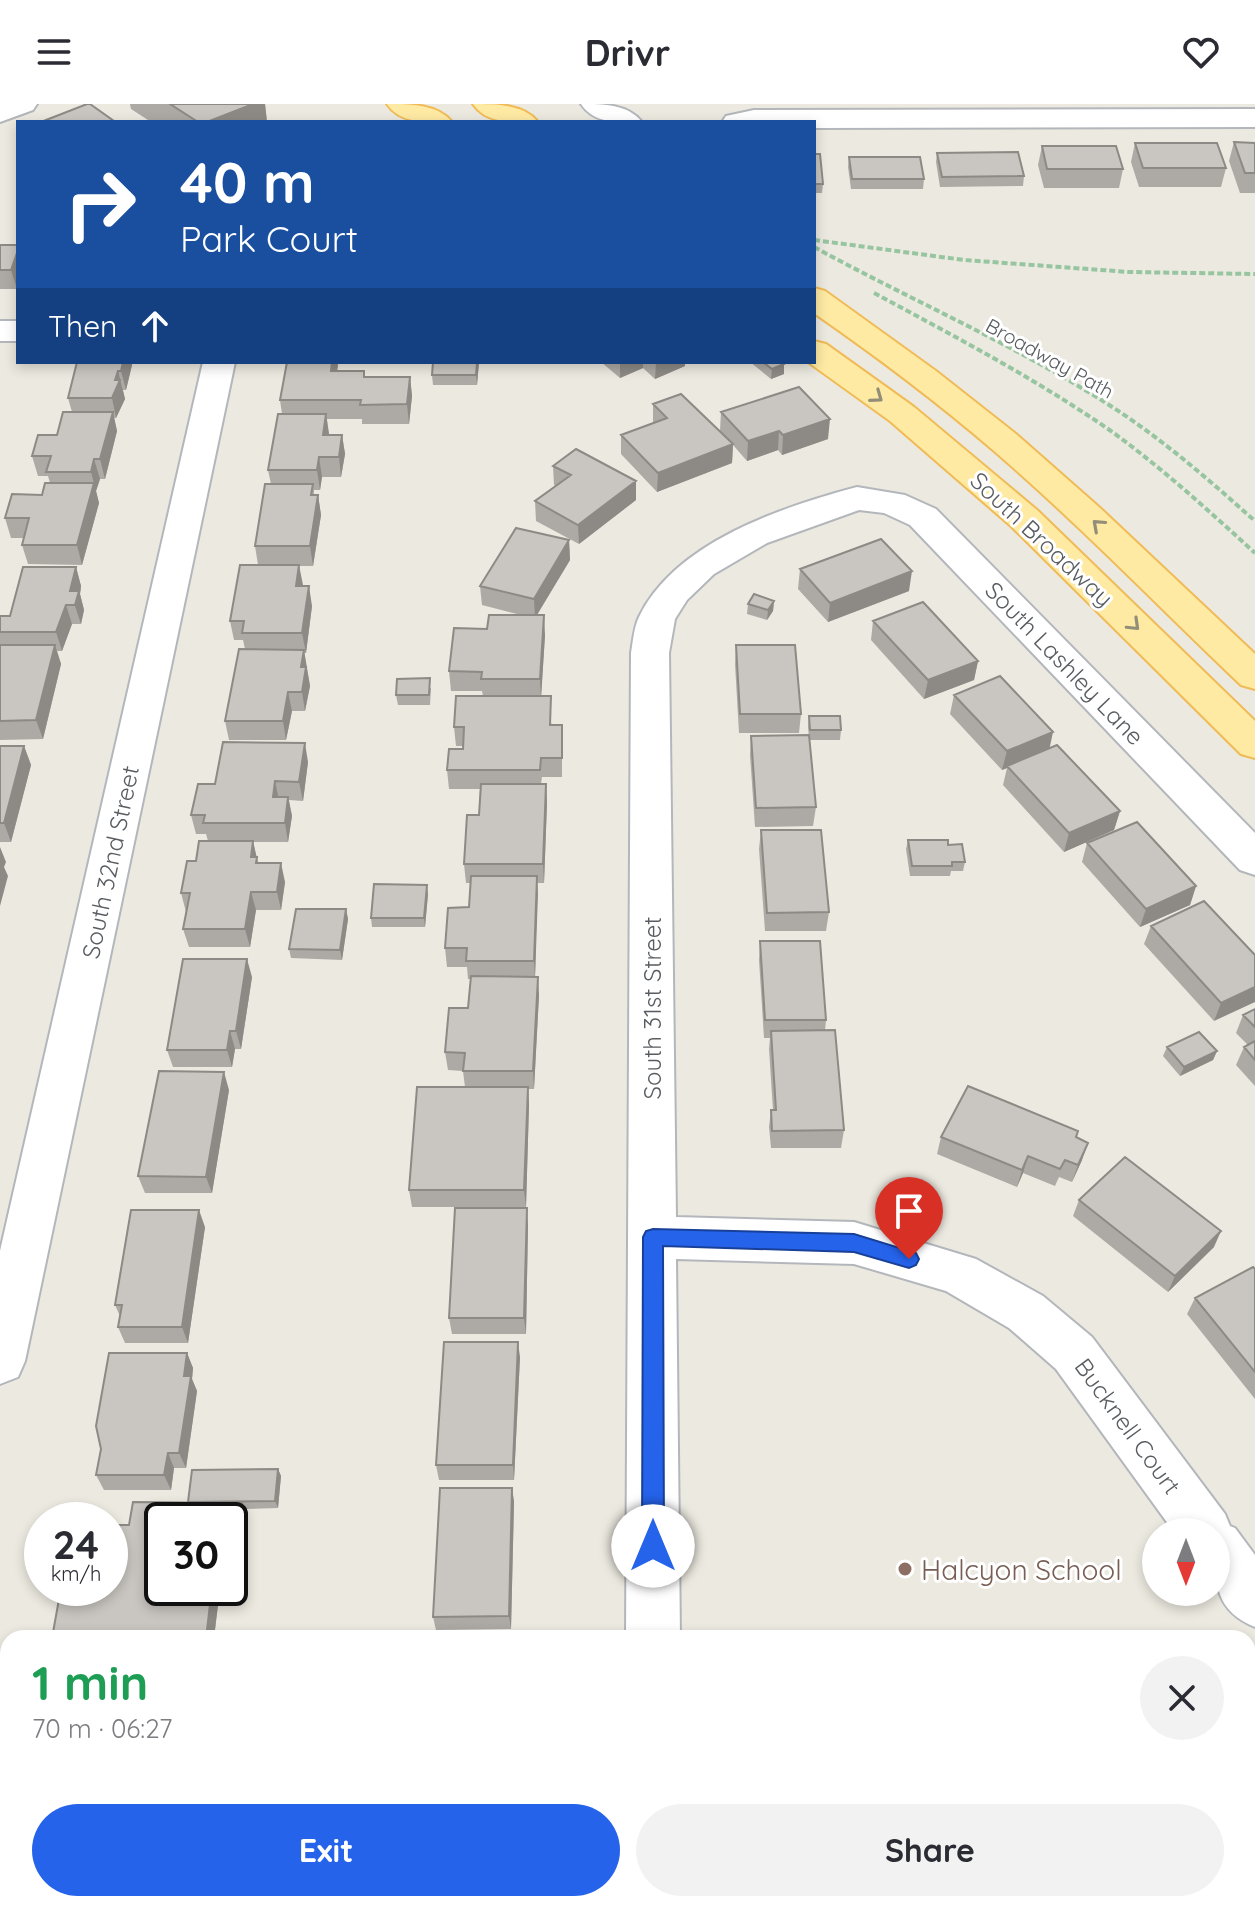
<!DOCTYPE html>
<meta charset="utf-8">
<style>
:root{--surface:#fff;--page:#f2f2f3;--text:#2b2b33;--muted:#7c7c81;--accent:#2563eb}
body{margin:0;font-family:Quicksand,sans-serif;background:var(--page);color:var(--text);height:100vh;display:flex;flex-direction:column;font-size:30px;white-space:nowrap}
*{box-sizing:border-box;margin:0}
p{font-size:26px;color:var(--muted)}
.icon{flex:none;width:44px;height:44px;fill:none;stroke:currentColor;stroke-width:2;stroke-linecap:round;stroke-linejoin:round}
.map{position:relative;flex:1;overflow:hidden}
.sheet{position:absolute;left:0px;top:1526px;width:1256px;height:282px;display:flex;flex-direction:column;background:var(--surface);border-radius:24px 24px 0 0;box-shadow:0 4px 12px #0003}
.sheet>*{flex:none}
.guide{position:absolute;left:16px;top:16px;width:800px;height:244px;border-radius:0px;box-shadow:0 4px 12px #0003;background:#1a4fa0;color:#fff;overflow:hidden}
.needle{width:52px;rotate:180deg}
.tools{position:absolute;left:1142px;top:1414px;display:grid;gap:16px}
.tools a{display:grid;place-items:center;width:88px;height:88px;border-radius:50%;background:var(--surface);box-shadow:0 4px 12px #0003;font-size:40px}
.speed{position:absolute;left:24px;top:1398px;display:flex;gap:16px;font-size:40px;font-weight:700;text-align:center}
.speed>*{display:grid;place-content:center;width:104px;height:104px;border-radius:50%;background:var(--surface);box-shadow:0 4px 12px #0003;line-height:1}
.speed small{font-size:20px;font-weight:400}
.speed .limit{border:4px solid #111;border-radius:12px;background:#fff;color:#111}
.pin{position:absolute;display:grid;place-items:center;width:68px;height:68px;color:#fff;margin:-82px -34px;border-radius:50% 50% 50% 0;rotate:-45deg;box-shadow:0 0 8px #0007}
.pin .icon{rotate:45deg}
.me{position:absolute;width:88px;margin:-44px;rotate:0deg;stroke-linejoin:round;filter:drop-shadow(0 0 6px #0008)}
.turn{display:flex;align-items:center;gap:28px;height:168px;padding:0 32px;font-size:36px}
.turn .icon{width:104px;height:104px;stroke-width:2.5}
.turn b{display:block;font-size:56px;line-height:68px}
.then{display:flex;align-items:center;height:76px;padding:0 32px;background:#0003;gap:16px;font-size:30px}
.round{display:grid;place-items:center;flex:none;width:84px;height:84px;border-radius:42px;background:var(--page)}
.headline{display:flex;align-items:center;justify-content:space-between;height:136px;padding:0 32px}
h1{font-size:48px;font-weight:800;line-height:60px;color:#1e9e55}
.button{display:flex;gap:16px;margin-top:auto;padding:16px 32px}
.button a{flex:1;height:92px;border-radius:48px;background:var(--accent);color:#fff;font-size:32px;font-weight:800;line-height:92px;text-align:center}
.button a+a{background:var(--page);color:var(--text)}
header{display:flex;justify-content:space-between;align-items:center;height:104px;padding:0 32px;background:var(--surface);font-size:36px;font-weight:800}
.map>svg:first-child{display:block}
</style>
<header><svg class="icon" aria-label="menu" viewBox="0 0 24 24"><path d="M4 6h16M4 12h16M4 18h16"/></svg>Drivr<svg class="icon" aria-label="heart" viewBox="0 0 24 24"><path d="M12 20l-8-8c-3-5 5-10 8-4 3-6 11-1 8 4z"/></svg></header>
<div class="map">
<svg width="1255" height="1807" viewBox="0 0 1255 1807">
<rect width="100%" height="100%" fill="#ece9e0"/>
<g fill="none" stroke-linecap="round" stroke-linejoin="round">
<!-- minor casing -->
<g stroke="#b3b7bb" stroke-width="4">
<path id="minor" d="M0,0H37L33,6L0,18Z
M581,0C603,0 628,0 642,18C620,18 595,21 581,0Z
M1255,5V23L814,24V18H722L726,12L754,6Z
M0,217H18V237H0Z
M203,258H235L25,1257L18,1273L0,1280V1147Z
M857,383L905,391L936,405L1255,729V771L1240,766L910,421L884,409L859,406L767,439L714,470L687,496L675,515L669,549L676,1113L854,1118L976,1155L1043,1192L1092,1233L1225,1410L1230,1422L1235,1424L1255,1451V1523C1209,1504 1216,1471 1216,1428H1174L1056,1265L1009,1224L946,1187L854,1160L676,1155L680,1534H626L631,549C633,537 634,523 639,513C675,438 782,403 857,383Z
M623,1800H683V1807H623Z"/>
</g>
<!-- major casing -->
<g stroke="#f0bb56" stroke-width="4">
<path id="major" d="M387,0C409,0 438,0 452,18C430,18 401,21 387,0Z
M473,0C495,0 524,0 538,18C516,18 487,21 473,0Z
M814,184L825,187L936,267L1016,330L1100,404L1255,550V585L1241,581C1159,503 1080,421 993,346C936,297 876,252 814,209Z
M814,237L826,240L914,303L1037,406L1255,617V654L1241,650L1011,422L890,317L808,258H814Z"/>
</g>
<!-- path -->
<path stroke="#96c5a0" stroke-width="4" stroke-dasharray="6 3" stroke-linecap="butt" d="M814,136L964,156L1129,168L1255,170
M814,143C911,196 1013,240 1106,299C1160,333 1208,375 1255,417
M874,189C954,232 1036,275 1111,327C1162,364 1209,407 1255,449"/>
<!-- minor -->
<use href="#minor" fill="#fff" fill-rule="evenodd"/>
<!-- major -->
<use href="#major" fill="#feeaa3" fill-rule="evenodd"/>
</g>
<!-- wall -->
<path fill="#ada9a5" d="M130,0H265L267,18H151L131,5Z
M1234,38L1255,39V89H1240L1229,57Z
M1135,39L1226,64L1221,83H1139L1131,58Z
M1042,42L1123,65L1119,84H1044L1038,61Z
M937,49L1024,72L1023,82L940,83L936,58Z
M814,50L823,80L822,89H814Z
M849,53L924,75L923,85H851L848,63Z
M0,141H18L17,185H0Z
M77,258L132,261L126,286H123L125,295L116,314H114L117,327L105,375H100L96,387L99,399L82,461L28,460L22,441L24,434H11L5,414L42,391L50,379L48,372H38L32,352L57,331L72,308L68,294Z
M479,258L477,281H433L432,271Z
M601,258H685V262L655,275L643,264L620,274Z
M750,258H782L784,260V270L771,275Z
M338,261L337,267H364L365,273H410L412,292L409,320H362V315H327L328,331H342L345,350L341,373H322L320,386H314V391H318L321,411L313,462H299L302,482L312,502L306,549H304L310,582L305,607H292L286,636H229L225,617L245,545L243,536H234L230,517L258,461L255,442L271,380L268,366L282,310L280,296Z
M653,300L720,327L721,308L828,335L782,351L778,346L747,357L733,341L732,359L657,388L621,350V331L653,319Z
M553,362L636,396L579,440L536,417L535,397L556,382L554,381Z
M569,436L570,456L537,511L545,531L541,592L552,621H562V673H542L541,680H546L547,699L544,779H537L535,873L539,891L534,985H528L529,1001L526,1103H412L409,1086L465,983L463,967L448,966L445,948L468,904L471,875H468L467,863H447L445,844L469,803L471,779H466L464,760L479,711L480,685H449L447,666L463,645V642H456L454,623L483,592L482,587H451L449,567L487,525L521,511L482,501L480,482Z
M76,463L81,482L80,490L84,506L81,520H72L62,547H57L61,560L43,635L0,636V512H10Z
M800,465L909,487L828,518L798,485Z
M774,497L773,507L767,516L747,510L748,500Z
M873,517L978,557L974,576L924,595L871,536Z
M736,541L801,610L799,629H739L735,560Z
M431,584L430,601H398L396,591Z
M954,591L1049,644L1120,707L1114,726L1064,748L1003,681L1007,664L1002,666L950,610Z
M809,612L841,626L840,636H809L808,622Z
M751,632L816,703L813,722L755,723L750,651Z
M0,642H24L31,661L11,738H0Z
M308,658L303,697L289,696L292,712L288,738H253L258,759L285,778L281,806H256L250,843H189L183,825L186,808L181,789L196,757L208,737L206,730H196L191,711L215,680Z
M761,726L829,808L826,827H765L759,745Z
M908,736L948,741L965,758L963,767H951L950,772H910L906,745Z
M1087,739L1196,782L1190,801L1140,823L1082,758Z
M428,790L425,823H372L371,814Z
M346,805L348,815L342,856L291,854L289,845Z
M1151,822L1255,851L1214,917L1144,840Z
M760,837L826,916L825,927L844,1026L841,1044H771L769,1023L771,1006H773L769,945L770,934H764L759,856Z
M252,873L241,945H235L232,963H173L167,946Z
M1255,905V982L1236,961L1244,943L1248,941L1236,929L1243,911Z
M1167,943L1217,947L1213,956L1180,972L1163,952Z
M229,986L212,1089H145L138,1072Z
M941,1033L1076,1034L1082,1056L1072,1078L1059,1073L1055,1082L1023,1069L1017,1083L937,1050Z
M1079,1096L1214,1143L1168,1188L1073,1112Z
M528,1121L526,1230H452L449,1214Z
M205,1123L188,1239H125L118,1223L120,1212L115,1201Z
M1255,1165V1295L1187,1210L1195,1194Z
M187,1249L193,1264L192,1275L197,1287L186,1364H174L171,1386H104L96,1371Z
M520,1253L514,1376H439L436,1361Z
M278,1365L281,1372L278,1404L244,1405L247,1413L241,1460H230V1416H162V1484H220L214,1534H52L61,1484H110V1421H129L133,1398H189L192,1366Z
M512,1384L514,1398L511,1525L436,1526L433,1513Z"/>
<!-- shaded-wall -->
<path fill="#8d8a86" d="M253,0H265L267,18H207Z
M18,146V181L17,185L11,166Z
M123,258H132V261L126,286L121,267Z
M332,258H337L338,261L334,287L331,267Z
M477,258H479L477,281L476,271Z
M620,258H643V264L620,274Z
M656,258H685V262L655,275Z
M784,260V270L771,275L772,265Z
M118,267L125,295L116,314L112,294Z
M410,273L412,292L409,320L407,300Z
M113,308L117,327L105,375L100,355Z
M326,310L329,329L326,350L323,331Z
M830,315L828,335L782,351L783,331Z
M779,327L778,346L747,357L748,337Z
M342,331L345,350L341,373L339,353Z
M733,340L732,359L657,388L658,369Z
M319,353L322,373L320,386L317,366Z
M94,355L100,375L96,387L91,368Z
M636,377V396L579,440L578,421Z
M94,379L99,399L82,461L77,441Z
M318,391L321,411L313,462L310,442Z
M569,436L570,456L535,514L534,495Z
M299,461L303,481L299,502L296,482Z
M76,463L81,482L80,490L84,506L81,520L70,487Z
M912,467L909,487L828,518L830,499Z
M309,482L312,502L306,549L302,529Z
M774,497L773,507L767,516L768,506Z
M66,501L72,520L62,547L56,528Z
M544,511L545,531L541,595L540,575Z
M55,541L61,560L43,635L36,616Z
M304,546L310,582L305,607L302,588L301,563Z
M978,557L974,576L924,595L928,576Z
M288,588L292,607L286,636L283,617Z
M1053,628L1049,647L1007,662V664L1002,666L1007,647Z
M305,639L308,658L303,697L299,678Z
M24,642L31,661L11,738L4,719Z
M275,677L279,696L273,693Z
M546,680L547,699L544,779L543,760Z
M288,693L292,712L288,738L285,719Z
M1120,707L1114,726L1064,748L1069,729Z
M253,737L261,772L251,753Z
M0,743L6,758L4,763L8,772L0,802Z
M281,759L285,778L281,806L277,788Z
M537,772L538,790L535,875L534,857Z
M427,781L428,790L425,823L424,814Z
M1196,782L1190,801L1140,823L1146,805Z
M251,788L256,806L250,843L245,825Z
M346,805L348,815L342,856L340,846Z
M247,855L252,873L241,945L236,927Z
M538,873L539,891L534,985L533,967Z
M1255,883V898L1214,917L1221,899Z
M230,927L235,945L232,963L227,946Z
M1217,947L1213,956L1180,972L1184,963Z
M224,968L229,986L212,1089L206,1073Z
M528,983L529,1001L526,1103L524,1086Z
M1088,1039L1082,1056L1072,1078L1078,1061Z
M1028,1052L1023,1069L1017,1083L1022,1066Z
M527,1104L528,1121L526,1230L524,1214Z
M199,1106L205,1123L188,1239L182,1223Z
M1221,1127L1214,1143L1168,1188L1175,1172Z
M518,1238L520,1253L514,1376L513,1361Z
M187,1249L193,1264L192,1275L197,1287L186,1364L179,1349L184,1272Z
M168,1349L174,1364L171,1386L164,1371Z
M278,1365L281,1372L278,1404L275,1397Z
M512,1384L514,1398L511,1525L509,1512Z
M242,1399L247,1413L241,1460L235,1447Z
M212,1484H220L214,1534H206Z"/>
<!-- building -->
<path fill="#c9c5c0" stroke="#8d8a86" stroke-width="2" d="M87,0H90L114,17L41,18Z
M170,0H253L207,18H198Z
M1234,38L1255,39V69H1245Z
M1135,39H1217L1226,64H1143Z
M1042,42H1116L1123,65H1047Z
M1018,48L1024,72L942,73L937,49Z
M814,50H820L823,80H814Z
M849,53H920L924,75H852Z
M0,141H18V146L11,166H0Z
M77,258H123L121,267H118L115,276H120L112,294H68Z
M287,258H332L331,267H364V273H410L407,300L360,301L361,296H280Z
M433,258H477L476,271H432Z
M763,258H782L784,260L772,265Z
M799,283L830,315L783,331L779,327L748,337L721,308Z
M681,290L733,340L658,369L621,331L667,314L653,300Z
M63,308H113L100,355H94L91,368H46L51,352H32L38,331H57Z
M278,310H326L323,331H342L339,353H319L317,366H268Z
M576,345L636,377L578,421L535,397L571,371L553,362Z
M45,379H94L77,441H22L29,414H5L12,390L42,391Z
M265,380H313L311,391H318L310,442H255Z
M516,424L569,436L534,495L480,482Z
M881,435L912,467L830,499L800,465Z
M240,461H299L296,482H309L302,529H242L244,517H230Z
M23,463H76L70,487H79L75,501H66L56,528H0V512H10Z
M754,490L774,497L768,506L748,500Z
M923,498L978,557L928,576L873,517Z
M489,511H544L540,575H481L482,568L449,567L454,524L487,525Z
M0,541H55L36,616L0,617Z
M736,541H795L801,610H740Z
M239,545L304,546L301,563H306L302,588H288L283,617H225Z
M1000,572L1053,628L1007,647L954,591Z
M430,574L429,591H396L397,575Z
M456,592H551L550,621H562V654H541L540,666H447L449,645H463L464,623H454Z
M809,612H840L841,626H810Z
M809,631L816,703L756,704L751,632Z
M223,638L305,639L299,678L275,677L273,693H288L285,719H203L205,711H191L198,680H215Z
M1057,641L1120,707L1069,729L1007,662Z
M0,642H24L4,719H0Z
M481,680H546L543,760H464L467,711H479Z
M1137,718L1196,782L1146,805L1087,739Z
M761,726H821L829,808L767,809Z
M908,736H948V741L962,740L965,758H952V762H912Z
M199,737H253L251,753H257L256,759H281L277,788H251L245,825H183L190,789H181L187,757H196Z
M471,772H537L534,857H466L467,844H445L448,804L469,803Z
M374,780L427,781L424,814H371Z
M1204,797L1255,851V883L1221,899L1151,822Z
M296,805H346L340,846L289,845Z
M760,837H820L826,916H765Z
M183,855H247L236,927H230L227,946H167Z
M471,872L538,873L533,967H463L465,949L445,948L449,904H468Z
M1255,905V923L1243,911Z
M835,926L844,1026L772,1027L771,1006H776L771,927Z
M1199,928L1217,947L1184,963L1167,943Z
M1255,937V956L1244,943Z
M159,967L224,968L206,1073L138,1072Z
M968,982L1078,1027L1076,1033L1088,1039L1078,1061L1065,1056L1060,1065L1028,1052L1022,1066L941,1033Z
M417,983H528L524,1086H409Z
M1125,1053L1221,1127L1175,1172L1079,1096Z
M455,1104H527L524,1214H449Z
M131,1106H199L182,1223H118L122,1201H115Z
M1253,1163L1255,1165V1268L1195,1194Z
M444,1238H518L513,1361H436Z
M109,1249H187L184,1272H191L179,1349H168L164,1371H96L101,1345L96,1322Z
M278,1365L275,1397L188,1398L192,1366Z
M440,1384H512L509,1512L433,1513Z
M133,1398L242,1399L235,1447H230V1416H162V1484H212L206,1534H52L61,1484H110V1421H129Z
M1255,1705V1807H1137L1145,1800H1248V1711Z
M409,1800H523V1807H408Z"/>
<!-- one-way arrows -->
<defs><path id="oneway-chevron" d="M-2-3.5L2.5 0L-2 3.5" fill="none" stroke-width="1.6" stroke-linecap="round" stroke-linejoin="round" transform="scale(2)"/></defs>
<g stroke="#938e78">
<use href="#oneway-chevron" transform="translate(877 293) rotate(36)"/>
<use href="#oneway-chevron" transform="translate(1098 421) rotate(-138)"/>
<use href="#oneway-chevron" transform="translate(1134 521) rotate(44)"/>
</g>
<!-- route -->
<path fill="#2563eb" stroke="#184099" stroke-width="2" d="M653,1125L854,1130L916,1149L919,1155L916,1161L909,1164L854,1148L663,1142L664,1442L661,1449L653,1452L645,1449L642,1442L643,1133L646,1127Z"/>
<!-- markers -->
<circle fill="#8d6e63" stroke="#fff" stroke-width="3" cx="905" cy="1465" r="8"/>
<g text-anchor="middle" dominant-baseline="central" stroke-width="6" stroke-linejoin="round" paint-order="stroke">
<!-- far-street labels -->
<g font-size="20" fill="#595d61" stroke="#fff">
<text transform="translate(1050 254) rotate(29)">Broadway Path</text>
</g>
<!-- street labels -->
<g font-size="24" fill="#595d61" stroke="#fff">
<text transform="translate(1042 435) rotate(43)">South Broadway</text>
<text transform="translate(1065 559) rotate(46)">South Lashley Lane</text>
<text transform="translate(110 758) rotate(-78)">South 32nd Street</text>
<text transform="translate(652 904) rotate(-90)">South 31st Street</text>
<text transform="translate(1128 1322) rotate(54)">Bucknell Court</text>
</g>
<!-- near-education labels -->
<g font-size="28" fill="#785e54" stroke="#fff" text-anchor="start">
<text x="921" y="1465">Halcyon School</text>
</g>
</g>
</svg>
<div class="tools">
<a><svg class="needle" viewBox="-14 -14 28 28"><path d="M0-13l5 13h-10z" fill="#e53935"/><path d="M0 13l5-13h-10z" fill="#7c7c81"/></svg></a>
</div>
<div class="speed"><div>24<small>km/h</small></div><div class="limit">30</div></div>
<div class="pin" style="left:909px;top:1155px;background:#d93025"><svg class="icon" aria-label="arrive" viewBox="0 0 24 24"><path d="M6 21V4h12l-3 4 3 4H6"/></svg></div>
<svg class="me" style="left:653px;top:1442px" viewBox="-20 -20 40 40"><circle r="19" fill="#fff"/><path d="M0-13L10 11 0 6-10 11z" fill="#2563eb"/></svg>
<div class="guide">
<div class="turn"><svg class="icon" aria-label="right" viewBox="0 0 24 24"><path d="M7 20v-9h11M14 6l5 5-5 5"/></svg><div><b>40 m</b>Park Court</div></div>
<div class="then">Then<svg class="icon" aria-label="ahead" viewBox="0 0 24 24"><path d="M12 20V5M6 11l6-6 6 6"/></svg></div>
</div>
<section class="sheet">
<div class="headline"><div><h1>1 min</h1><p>70 m · 06:27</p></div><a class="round"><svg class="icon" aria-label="close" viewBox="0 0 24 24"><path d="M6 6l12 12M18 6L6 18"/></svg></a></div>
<div class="button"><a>Exit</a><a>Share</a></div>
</section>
</div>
